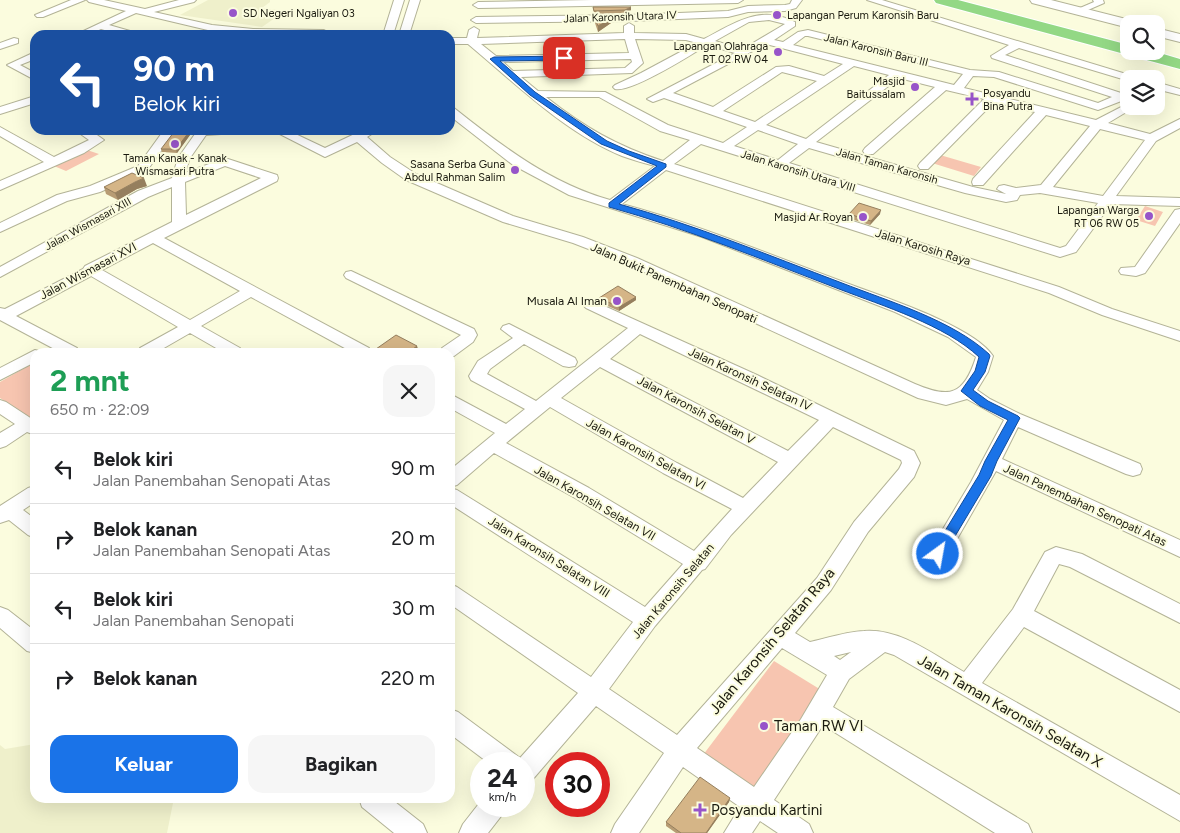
<!DOCTYPE html>
<html lang="id">
<meta charset="utf-8">
<style>
:root{--surface:#fff;--page:#f6f6f6;--text:#202124;--muted:#757577;--line:#e0e0e0;--accent:#1a73e8}
body{margin:0;font-family:Figtree,sans-serif;background:var(--page);color:var(--text);height:100vh;display:flex;flex-direction:column;font-size:19px;white-space:nowrap}
*{box-sizing:border-box;margin:0}
p{font-size:16px;color:var(--muted)}
.icon{flex:none;width:28px;height:28px;fill:none;stroke:currentColor;stroke-width:2;stroke-linecap:round;stroke-linejoin:round}
.map{position:relative;flex:1;overflow:hidden}
.side{position:absolute;left:30px;top:348px;width:425px;height:455px;display:flex;flex-direction:column;background:var(--surface);border-radius:15px;box-shadow:0 5px 20px #0002}
.side>*{flex:none}
.top-card{position:absolute;left:30px;top:30px;width:425px;height:105px;border-radius:15px;box-shadow:0 5px 20px #0002;background:#1a4fa0;color:#fff;overflow:hidden}
.buttons{position:absolute;left:1120px;top:15px;display:grid;gap:10px}
.buttons a{display:grid;place-items:center;width:45px;height:45px;border-radius:10px;background:var(--surface);box-shadow:0 5px 20px #0002;font-size:25px}
.speed{position:absolute;left:470px;top:752px;display:flex;gap:10px;font-size:25px;font-weight:700;text-align:center}
.speed>*{display:grid;place-content:center;width:65px;height:65px;border-radius:50%;background:var(--surface);box-shadow:0 5px 20px #0002;line-height:1}
.speed small{font-size:12px;font-weight:400}
.speed .limit{border:8px solid #d22;background:#fff;color:#111}
.pin{position:absolute;display:grid;place-items:center;width:42px;height:42px;color:#fff;margin:-21px;border-radius:10px;box-shadow:0 2px 8px #0006}
.me{position:absolute;width:55px;margin:-28px;rotate:32deg;stroke-linejoin:round;filter:drop-shadow(0 0 4px #0008)}
.turn{display:flex;align-items:center;gap:18px;height:105px;padding:0 20px;font-size:22px}
.turn .icon{width:65px;height:65px;stroke-width:2.5}
.turn b{display:block;font-size:35px;line-height:42px}
.round{display:grid;place-items:center;flex:none;width:52px;height:52px;border-radius:15px;background:var(--page)}
.overview{display:flex;align-items:center;justify-content:space-between;height:85px;padding:0 20px}
h1{font-size:30px;font-weight:700;line-height:38px;color:#1e9e55}
.button{display:flex;gap:10px;margin-top:auto;padding:10px 20px}
.button a{flex:1;height:58px;border-radius:15px;background:var(--accent);color:#fff;font-size:20px;font-weight:700;line-height:58px;text-align:center}
.button a+a{background:var(--page);color:var(--text)}
ul{padding:0;list-style:none}
li{display:flex;align-items:center;gap:15px;height:70px;padding:0 20px;border-top:1px solid var(--line)}
li div{flex:1}
li b{display:block;font-size:19px}
li em{font-style:normal}
.map>svg:first-child{display:block}
</style>
<div class="map">
<svg width="1180" height="833" viewBox="0 0 1180 833">
<rect width="100%" height="100%" fill="#fbfcde"/>
<!-- built -->
<path fill="#eff0cb" d="M208,0H270V2L262,8L285,11L262,27L180,15Z
M35,744V798H174L167,833H0V745L5,749Z"/>
<!-- green -->
<path fill="#f7c5b0" d="M87,150L99,154L66,171L54,166Z
M940,155L981,167L974,176L932,163Z
M1145,206L1163,212L1155,226L1136,220Z
M35,362V421L0,398V382Z
M774,661L826,693L754,797L700,759Z"/>
<g fill="none" stroke-linecap="round" stroke-linejoin="round">
<!-- street casing -->
<g stroke="#b3b397" stroke-width="2">
<path id="street" d="M71,0H85L43,17H37L35,15Z
M87,0H104L145,9L179,0H196L194,2L154,12L212,25L253,29L324,30L329,33L328,35H253L212,31L136,13L109,25L137,33L138,35H122L101,29L88,35H75L126,11L89,2Z
M394,0H404L393,35H383Z
M410,0H420L409,35H399Z
M592,0H743L738,3L478,8L473,5L478,2Z
M792,0H802L796,8L785,11L748,12L728,17L629,21L476,23L471,20L476,17L629,15L728,11L748,6L785,5L790,4Z
M867,0H882L1136,77L1137,79H1129V81L1019,48L1005,55L1121,93L1129,89V98L1098,110L994,77L973,76L964,88L1096,120L1129,103V106H1135L1133,108L1108,123L1150,134L1180,119V128L1156,141L1116,196L1180,198V206L1111,204L1076,252L1060,257L701,144L674,164L1059,287L1112,309L1180,331V341L1102,315L1049,293L666,170L622,204C697,224 768,254 841,281C877,295 973,325 993,356L988,372L977,390L990,399L1020,414L1140,464L1142,469L1140,474L1133,476L1126,474L1018,427L1002,459L1180,540V557L996,471L945,560L938,562L931,560L928,554L971,482L1004,420L967,399L946,405L918,398L627,264L573,243L503,222L406,180L382,163L357,142L325,157L272,130H287L325,148L363,130H378L367,137L390,157L416,174L513,216L583,237L637,258L915,384C950,399 964,395 976,357L948,337L895,312L702,237L569,195L513,165L450,116V107L454,108C502,146 550,183 610,200L655,166C644,163 633,160 622,156C565,133 515,83 468,44H450V38H467L469,30L474,27L479,30L477,38L624,33V26L629,23L634,26V33L686,34L704,39C735,23 760,4 795,22V26L774,40L783,42L798,32L808,30L970,70L999,72L1098,103L1112,97L992,58L991,56L1009,45ZM769,20L785,24L743,49L715,41L749,22ZM805,36H808L963,74L954,85L793,45ZM625,39L629,53L496,56L481,44ZM635,39L686,40L697,43L641,73L615,85L613,87L615,89C631,93 691,55 707,45L735,53L647,99L653,102L664,98L747,127L723,143L668,125L605,92L538,91L521,77L632,73L643,63ZM766,44L843,64L824,76L789,66L776,67L713,107L673,93ZM631,59L632,62L625,68L513,71L503,62ZM854,66L889,75L806,139L766,125ZM782,72L817,81L755,122L723,111ZM899,78L935,87L865,148L863,151L865,154H873L946,90L984,99L920,163L918,166L920,169H928L994,102L1035,112L973,179L972,182L973,185H983L1046,115L1090,126L1041,185L1016,188L1004,185L999,186L997,189L1006,194L973,187L816,142ZM546,97H599L660,131L690,140L663,161C617,146 584,127 546,97ZM1100,129L1145,140L1103,196L1053,187ZM758,130L798,144L778,160L734,146ZM809,148L965,193L1006,202L1017,200L1020,195L1040,193L1098,203L1066,246L1060,248L789,163Z
M1093,0H1103L1104,3L1081,13L1078,14L1073,11L1094,2Z
M14,38L18,39V43L0,49V43Z
M35,52V59L20,65L35,73V80L7,65Z
M1156,82L1180,89V95L1156,89Z
M35,96V103L0,114V107Z
M0,127L54,157L89,140L75,130H90L104,140L84,153L0,190V181L44,162L0,136Z
M164,130H176L146,172L100,192L67,201L0,232V223L57,195L90,186L138,166Z
M190,130H227L221,134L206,135L190,158L185,173L225,158L277,175L278,178L277,181L164,238L369,348L371,352H352L251,297L201,326L240,348L242,352H223L190,333L157,352H138L140,348L178,327L91,276L16,316L77,348L79,352H60L0,320V308L5,309L83,269L85,266L172,222V187L148,197L0,277V267L138,191L172,178L178,158L195,134ZM225,166L261,178L186,215L185,182ZM153,243L240,291L190,320L102,270Z
M1180,209V223L1145,273L1136,276L1121,274L1119,271L1121,268L1135,267L1175,210Z
M351,271L474,329L477,335L473,342L454,356L450,357V352H440L442,348L461,335L346,278L344,275L346,272Z
M591,300L757,375L914,451L920,463L914,477L868,532L831,590L795,633L810,642C827,638 846,632 864,631C900,628 934,655 964,672L1013,609L1045,552L1056,547L1082,554L1180,604V623L1070,567L1059,564L1034,611L1180,690V712L1024,627L982,683L1180,795V821L894,655L885,652L849,679L833,707L1028,824L1032,833H995L823,725L774,800L809,824L813,833H778L760,821L752,833H724L740,807L683,767L639,833H611L615,824L664,753L596,706L533,779L524,783V764H490L450,734V709L458,712L520,758L578,693L450,604V584L457,587L591,677L633,622L450,504V488L457,490L645,607L683,564L575,498L494,453L457,485L450,487V470L495,433L450,408V394L506,424L525,409L471,380L469,376L478,361L513,338L501,329L503,326L509,324L575,358L577,362L575,366L569,367L563,366L524,344L490,369L487,374L536,401L628,328L586,308L583,305L586,302ZM640,334L819,420L788,451L610,359ZM600,367L778,462L743,498L677,463L561,398ZM550,407L663,473L732,509L694,551L589,488L506,443ZM833,427L901,460L902,463L899,469L854,522L817,578L677,735L609,689L655,626L702,570L705,569L731,535ZM782,648L827,675L801,719L754,787L697,748ZM851,652L840,660L834,656Z
M35,350L42,352H35V362L0,380V368Z
M0,400L6,402L35,421V435L27,432L6,446L0,448V433L15,424L0,414Z
M35,486V502L23,510L35,519V538L28,535L9,520L0,523V506L28,488Z
M0,607L8,610L35,631V653L27,651L0,628Z
M359,798H390L423,824L427,833H394L362,807Z
M481,801V806H505L502,815L488,833H459L463,824Z"/>
</g>
<!-- secondary casing -->
<g stroke="#b3b397" stroke-width="2">
<path id="secondary" d="M1030,0H1051L1134,21L1135,24H1129V28L1032,3Z
M1156,28L1180,34V42L1156,36Z"/>
</g>
<!-- highway casing -->
<g stroke="#fff" stroke-width="2">
<path id="highway" d="M934,0H958L1129,45V51H1153L1180,59V69L936,3Z"/>
</g>
<!-- street -->
<use href="#street" fill="#fff" fill-rule="evenodd"/>
<!-- secondary -->
<use href="#secondary" fill="#fff" fill-rule="evenodd"/>
<!-- highway -->
<use href="#highway" fill="#93d885" fill-rule="evenodd"/>
</g>
<!-- wall -->
<path fill="#b79c74" d="M593,7L631,10L625,13L594,14Z
M595,17H611V23L598,32L595,23Z
M189,132L190,135L177,153L162,152L161,149Z
M147,186L137,189L118,200L106,194L104,187Z
M849,214H880L870,225L848,218Z
M636,297V300L619,311L599,302V298Z
M417,346L418,350L415,352H376V349Z
M730,798L729,802L707,833H676L666,826V822Z"/>
<!-- shaded-wall -->
<path fill="#957f5e" d="M631,7V10L625,13V10Z
M611,17V23L598,32V26Z
M189,132L190,135L177,153L176,149Z
M144,178L147,186L137,189L118,200L115,193L135,182Z
M881,210L880,214L870,225L871,221Z
M636,297V300L619,311V307Z
M417,346L418,350L415,352H409Z
M730,798L729,802L707,833H706Z"/>
<!-- building -->
<path fill="#d5b587" stroke="#957f5e" d="M593,7H631L625,10L594,11Z
M595,17H611L598,26Z
M174,132H189L176,149H161Z
M132,173L144,178L135,182L115,193L104,187Z
M859,203L881,210L871,221L849,214Z
M618,286L636,297L619,307L599,298Z
M396,335L417,346L409,352H383L376,349Z
M700,777L730,798L706,833H681L666,822Z"/>
<!-- route -->
<path fill="#1a73e8" stroke="#114b97" d="M567,56V59L564,60L500,61L535,92L607,141L629,151L666,164V167L619,204C695,225 768,255 842,283C888,301 952,320 989,354L990,356L985,372L973,390L988,401L1018,416L1020,418L997,461L991,476L942,558L938,559L933,558L931,554L979,475L985,461L1008,420L980,406L961,391L975,371L979,357C945,325 883,306 839,289C763,260 688,229 609,207V203L657,166L601,144L530,95L490,59L494,57Z"/>
<!-- markers -->
<g fill="#9754c9" stroke="#fbfcde" stroke-width="2">
<circle cx="233" cy="13" r="5"/>
<circle cx="777" cy="15" r="5"/>
<circle cx="778" cy="52" r="5"/>
<circle cx="915" cy="87" r="5"/>
<path d="M969.5 91.5h5v5h5v5h-5v5h-5v-5h-5v-5h5z"/>
<circle cx="175" cy="144" r="5"/>
<circle cx="515" cy="170" r="5"/>
<circle cx="1149" cy="216" r="5"/>
<circle cx="863" cy="217" r="5"/>
<circle cx="617" cy="301" r="5"/>
<circle cx="764" cy="726" r="5"/>
<path d="M697.5 802.5h5v5h5v5h-5v5h-5v-5h-5v-5h5z"/>
</g>
<g text-anchor="middle" dominant-baseline="central" stroke-width="4" stroke-linejoin="round" paint-order="stroke">
<!-- far-poi labels -->
<g font-size="11" fill="#1a1a0f" stroke="#fbfcde" text-anchor="end">
<text x="243" y="13" text-anchor="start">SD Negeri Ngaliyan 03</text>
<text x="787" y="15" text-anchor="start">Lapangan Perum Karonsih Baru</text>
<text x="768" y="46">Lapangan Olahraga<tspan x="768" dy="13">RT 02 RW 04</tspan></text>
<text x="905" y="81">Masjid<tspan x="905" dy="13">Baitussalam</tspan></text>
<text x="983" y="93" text-anchor="start">Posyandu<tspan x="983" dy="13">Bina Putra</tspan></text>
<text x="175" y="158" text-anchor="middle">Taman Kanak - Kanak<tspan x="175" dy="13">Wismasari Putra</tspan></text>
<text x="505" y="164">Sasana Serba Guna<tspan x="505" dy="13">Abdul Rahman Salim</tspan></text>
<text x="1139" y="210">Lapangan Warga<tspan x="1139" dy="13">RT 06 RW 05</tspan></text>
<text x="853" y="217">Masjid Ar Royan</text>
</g>
<!-- far-street labels -->
<g font-size="11" fill="#1a1a0f" stroke="#fbfcde">
<text transform="translate(620 17) rotate(-2)">Jalan Karonsih Utara IV</text>
<text transform="translate(876 50) rotate(14)">Jalan Karonsih Baru III</text>
<text transform="translate(887 166) rotate(16)">Jalan Taman Karonsih</text>
<text transform="translate(798 171) rotate(17)">Jalan Karonsih Utara VIII</text>
<text transform="translate(88 224) rotate(-29)">Jalan Wismasari XIII</text>
</g>
<!-- street labels -->
<g font-size="12" fill="#1a1a0f" stroke="#fbfcde">
<text transform="translate(923 247) rotate(17)">Jalan Karosih Raya</text>
<text transform="translate(88 271) rotate(-28)">Jalan Wismasari XVI</text>
<text transform="translate(674 283) rotate(24)">Jalan Bukit Panembahan Senopati</text>
<text transform="translate(750 379) rotate(25)">Jalan Karonsih Selatan IV</text>
<text transform="translate(696 410) rotate(28)">Jalan Karonsih Selatan V</text>
<text transform="translate(646 454) rotate(29)">Jalan Karonsih Selatan VI</text>
<text transform="translate(595 503) rotate(30)">Jalan Karonsih Selatan VII</text>
<text transform="translate(1085 505) rotate(25)">Jalan Panembahan Senopati Atas</text>
<text transform="translate(549 557) rotate(32)">Jalan Karonsih Selatan VIII</text>
<text transform="translate(673 591) rotate(-50)">Jalan Karonsih Selatan</text>
</g>
<!-- poi labels -->
<g font-size="12" fill="#1a1a0f" stroke="#fbfcde" text-anchor="end">
<text x="607" y="301">Musala Al Iman</text>
</g>
<!-- near-street labels -->
<g font-size="15" fill="#1a1a0f" stroke="#fbfcde">
<text transform="translate(772 641) rotate(-50)">Jalan Karonsih Selatan Raya</text>
<text transform="translate(1010 711) rotate(30)">Jalan Taman Karonsih Selatan X</text>
</g>
<!-- near-poi labels -->
<g font-size="15" fill="#1a1a0f" stroke="#fbfcde" text-anchor="start">
<text x="774" y="726">Taman RW VI</text>
<text x="711" y="810">Posyandu Kartini</text>
</g>
</g>
</svg>
<div class="buttons">
<a><svg class="icon" aria-label="search" viewBox="0 0 24 24"><circle cx="10" cy="10" r="6"/><path d="M15 15l6 6"/></svg></a>
<a><svg class="icon" aria-label="layers" viewBox="0 0 24 24"><path d="M12 4l9 5-9 5-9-5zM3 14l9 5 9-5"/></svg></a>
</div>
<div class="speed"><div>24<small>km/h</small></div><div class="limit">30</div></div>
<div class="pin" style="left:564px;top:58px;background:#d93025"><svg class="icon" aria-label="arrive" viewBox="0 0 24 24"><path d="M6 21V4h12l-3 4 3 4H6"/></svg></div>
<svg class="me" style="left:938px;top:554px" viewBox="-20 -20 40 40"><circle r="17" fill="#1a73e8" stroke="#fff" stroke-width="3"/><path d="M0-11L8 9 0 5-8 9z" fill="#fff"/></svg>
<div class="top-card">
<div class="turn"><svg class="icon" aria-label="left" viewBox="0 0 24 24"><path d="M17 20v-9H6M10 6l-5 5 5 5"/></svg><div><b>90 m</b>Belok kiri</div></div>
</div>
<section class="side">
<div class="overview"><div><h1>2 mnt</h1><p>650 m · 22:09</p></div><a class="round"><svg class="icon" aria-label="close" viewBox="0 0 24 24"><path d="M6 6l12 12M18 6L6 18"/></svg></a></div>
<ul>
<li><svg class="icon" aria-label="left" viewBox="0 0 24 24"><path d="M17 20v-9H6M10 6l-5 5 5 5"/></svg><div><b>Belok kiri</b><p>Jalan Panembahan Senopati Atas</p></div><em>90 m</em></li>
<li><svg class="icon" aria-label="right" viewBox="0 0 24 24"><path d="M7 20v-9h11M14 6l5 5-5 5"/></svg><div><b>Belok kanan</b><p>Jalan Panembahan Senopati Atas</p></div><em>20 m</em></li>
<li><svg class="icon" aria-label="left" viewBox="0 0 24 24"><path d="M17 20v-9H6M10 6l-5 5 5 5"/></svg><div><b>Belok kiri</b><p>Jalan Panembahan Senopati</p></div><em>30 m</em></li>
<li><svg class="icon" aria-label="right" viewBox="0 0 24 24"><path d="M7 20v-9h11M14 6l5 5-5 5"/></svg><div><b>Belok kanan</b></div><em>220 m</em></li>
</ul>
<div class="button"><a>Keluar</a><a>Bagikan</a></div>
</section>
</div>
